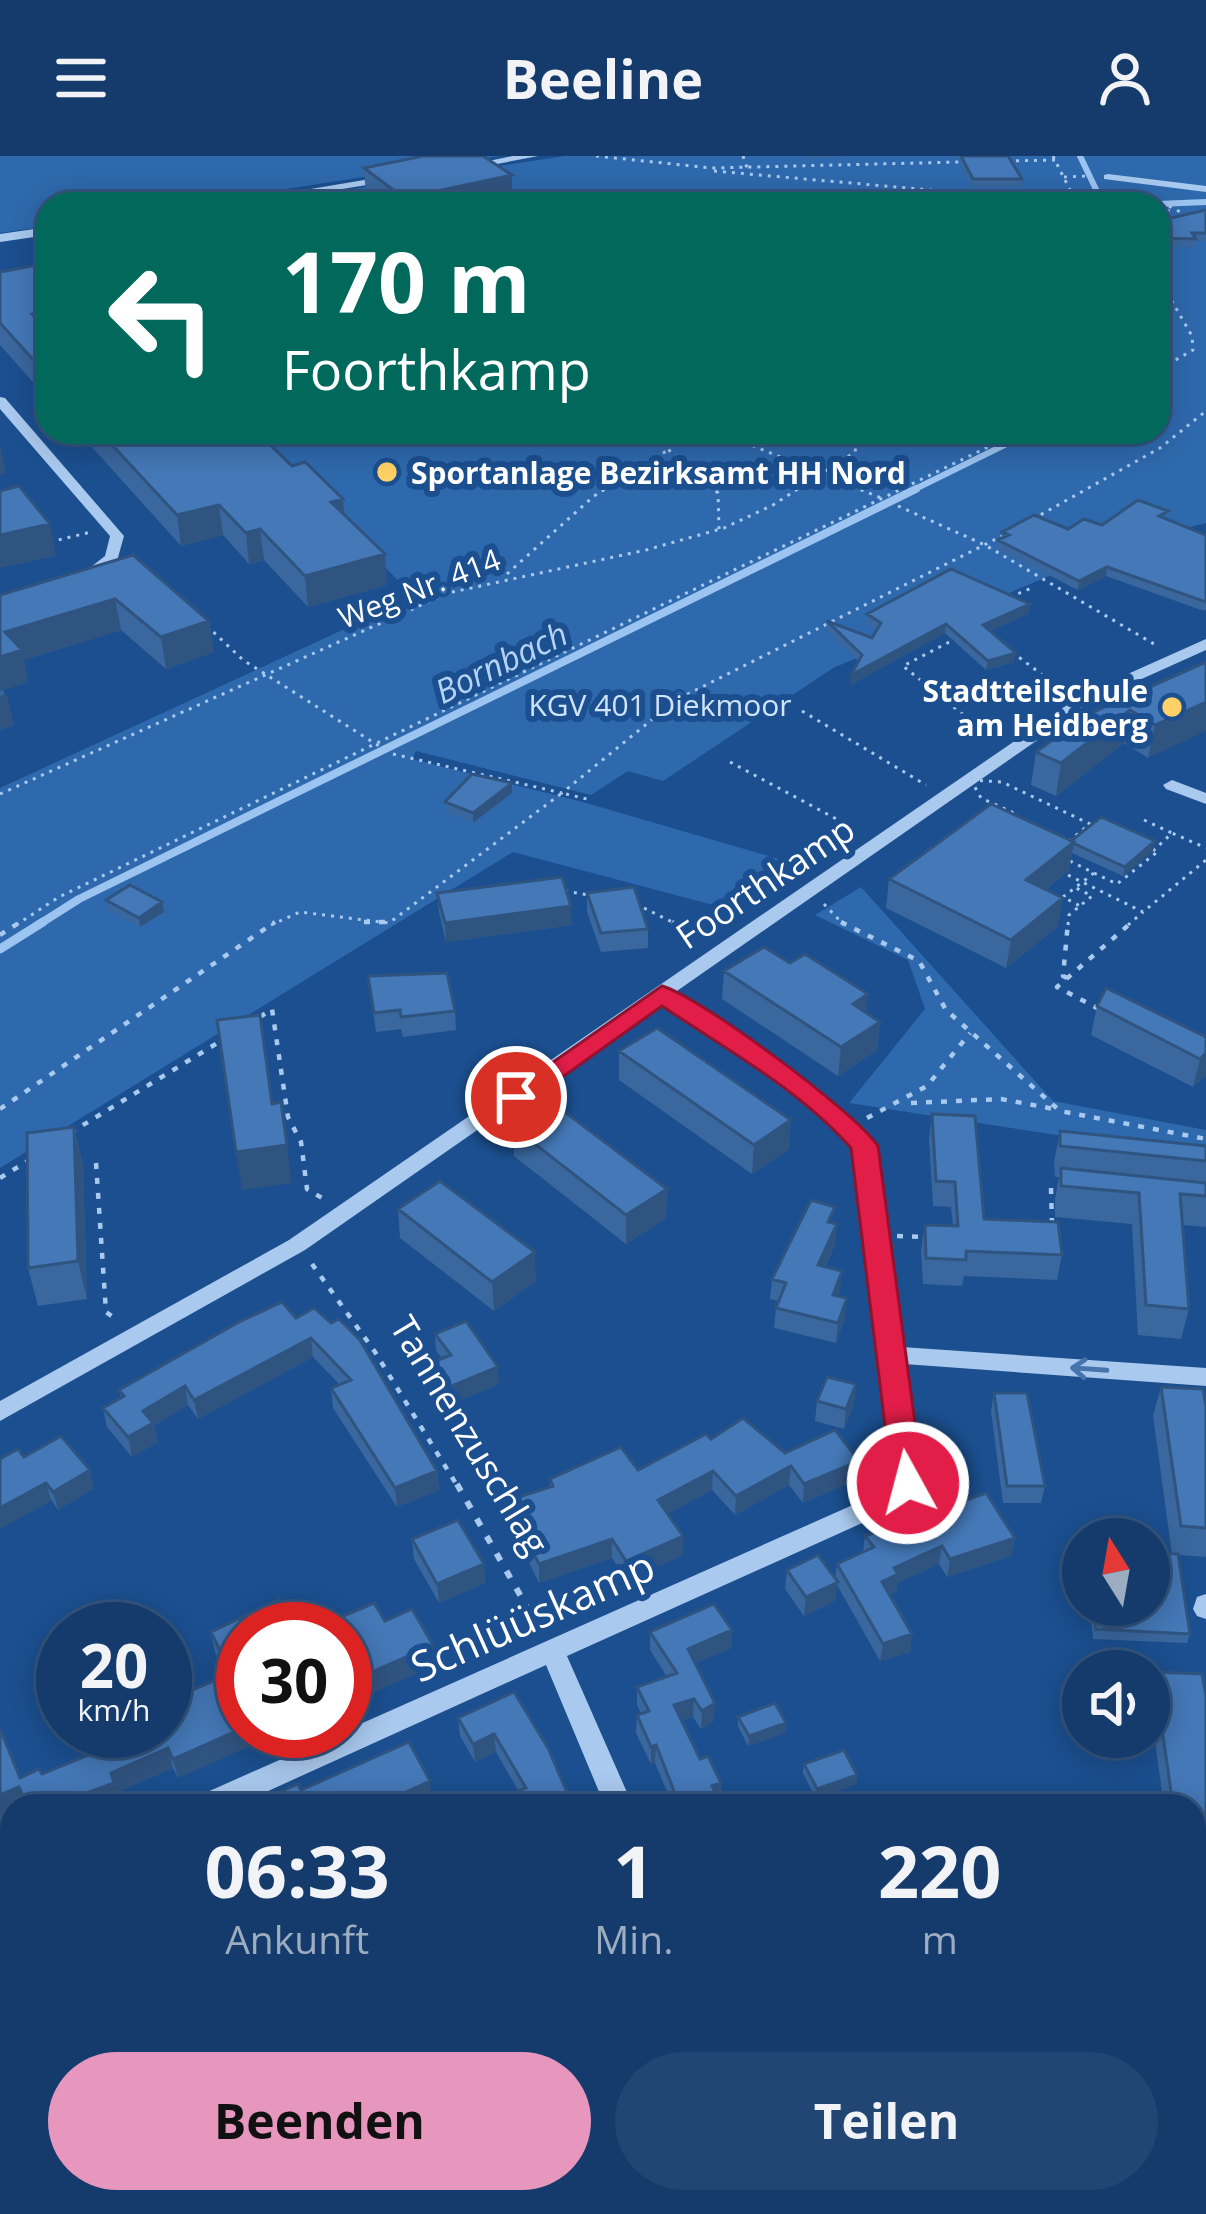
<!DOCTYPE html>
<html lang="de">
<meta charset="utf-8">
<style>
:root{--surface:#143b6b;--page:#214673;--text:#f1f3f6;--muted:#9dadc1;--line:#33557e;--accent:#e797bd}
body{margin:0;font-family:"Open Sans",sans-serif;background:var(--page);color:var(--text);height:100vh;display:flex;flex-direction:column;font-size:45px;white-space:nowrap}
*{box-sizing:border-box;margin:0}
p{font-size:39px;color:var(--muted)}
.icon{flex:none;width:66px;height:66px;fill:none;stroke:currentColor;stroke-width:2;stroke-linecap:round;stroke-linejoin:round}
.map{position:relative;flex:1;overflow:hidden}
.details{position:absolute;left:0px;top:1638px;width:1206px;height:420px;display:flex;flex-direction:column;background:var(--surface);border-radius:36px 36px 0 0;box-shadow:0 6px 30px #0003,0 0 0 3px var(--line)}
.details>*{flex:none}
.banner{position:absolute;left:36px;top:36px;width:1134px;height:252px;border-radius:36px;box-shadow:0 6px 30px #0003,0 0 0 3px var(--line);background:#00695c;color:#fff;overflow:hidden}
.needle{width:78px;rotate:349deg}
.tools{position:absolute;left:1062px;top:1362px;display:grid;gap:24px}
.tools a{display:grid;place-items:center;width:108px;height:108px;border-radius:50%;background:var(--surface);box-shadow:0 6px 30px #0003,0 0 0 3px var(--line);font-size:60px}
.speed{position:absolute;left:36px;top:1446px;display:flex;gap:24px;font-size:60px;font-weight:700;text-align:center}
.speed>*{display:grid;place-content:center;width:156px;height:156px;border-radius:50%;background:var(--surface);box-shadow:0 6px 30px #0003,0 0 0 3px var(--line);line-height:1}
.speed small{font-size:30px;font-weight:400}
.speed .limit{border:18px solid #d22;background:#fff;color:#111}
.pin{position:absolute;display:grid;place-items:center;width:102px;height:102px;color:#fff;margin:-51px;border:6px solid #fff;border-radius:50%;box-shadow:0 3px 12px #0007}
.me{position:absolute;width:132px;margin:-66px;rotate:353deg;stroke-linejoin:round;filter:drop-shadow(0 0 9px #0008)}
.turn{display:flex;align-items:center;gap:42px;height:252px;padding:0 48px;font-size:54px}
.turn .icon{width:156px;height:156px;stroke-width:2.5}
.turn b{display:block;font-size:84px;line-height:102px}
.eta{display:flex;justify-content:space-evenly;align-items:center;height:204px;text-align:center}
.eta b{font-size:72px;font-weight:700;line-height:84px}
.cta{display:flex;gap:24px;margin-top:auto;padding:24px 48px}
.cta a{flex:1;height:138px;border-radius:72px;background:var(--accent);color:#111;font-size:48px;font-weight:700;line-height:138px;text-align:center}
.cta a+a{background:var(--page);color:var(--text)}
header{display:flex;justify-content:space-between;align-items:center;height:156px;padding:0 48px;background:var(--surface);font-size:54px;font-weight:700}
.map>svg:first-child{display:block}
</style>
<header><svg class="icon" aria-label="menu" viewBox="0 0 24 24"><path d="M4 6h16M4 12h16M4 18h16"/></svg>Beeline<svg class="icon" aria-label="person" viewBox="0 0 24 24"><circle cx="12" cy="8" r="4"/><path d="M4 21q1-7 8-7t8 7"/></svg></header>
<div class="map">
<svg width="1206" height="2058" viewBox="0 0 1206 2058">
<rect width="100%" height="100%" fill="#1b4f8f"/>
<!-- green -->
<path fill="#2e69ad" d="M0,0H499L189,48H48V70L0,77Z
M564,0H1206V367L1122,389L833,512L663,625L628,615L591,639L416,595L412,603L583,646L796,708L728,753L513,696L0,1012V632L414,441L254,276H1158V201L1165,197L1169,177L1158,144V48H1109L1099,36L1095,48H255Z
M861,731L1053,945L1206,974V1002L849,947L925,853L908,804L815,759Z"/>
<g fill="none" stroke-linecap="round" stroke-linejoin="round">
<!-- stream-far2 -->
<path stroke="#9cc4f0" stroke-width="6" d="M1080,0L1103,48
M1158,48L1206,46
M909,336L1031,276"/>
<!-- stream-far1 -->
<path stroke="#9cc4f0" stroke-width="8" d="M38,769L79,743L916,333"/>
<!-- stream -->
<path stroke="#9cc4f0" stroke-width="9" d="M0,793L43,766"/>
<!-- path-far2 -->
<path stroke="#a9c9ee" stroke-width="3" stroke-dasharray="3 6" stroke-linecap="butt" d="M596,0L711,12L960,6
M743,0L747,12
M1053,0L1074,42L1068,45
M1007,5L1055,4
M714,15L1067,46
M1064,21L1088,20
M1161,46L1188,60
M1158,57L1172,54
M1158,121L1192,180L1193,194L1158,214
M648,276L718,337L719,373
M719,276L886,344
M898,350L985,389L1154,488
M1033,363L1160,292L1206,255
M50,386L91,376
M507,418L594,340L668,294
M1010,441L1034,431
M207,470L243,504L379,590
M957,482L903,510L992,582
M1012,496L1065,536
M802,555L926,629
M393,598L562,637L676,544L1002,380
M730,606L857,674
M971,624L1002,626L1090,668L1054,697L1028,683L1012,656L981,642Z
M0,638L448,437L646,394L724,372L773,349L855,296L856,290
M1144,664L1172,677
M1153,695L1172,677L1206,692
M1070,705L1094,717L1063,741L1080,750
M1094,717L1117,728L1156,697L1151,694
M1068,719L1143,756L1206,704
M565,735L589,739
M636,748L678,769
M824,748L844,769
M16,769L59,741L1019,276
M271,769L300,756L389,767L562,637L591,644
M1068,769L1069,759L1092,740L1076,732
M1128,769L1143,756"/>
<!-- path-far1 -->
<path stroke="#a9c9ee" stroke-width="4.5" stroke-dasharray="6 9" stroke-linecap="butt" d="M364,766H390
M672,766L706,783
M841,766L919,805L946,854L1060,955L1206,983
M0,779L20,766
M1067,822L1063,820L1068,766
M1099,853L1057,831L1132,766
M260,861L272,853L288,961L301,986L307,1033L322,1042
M911,947L1001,943L1054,953
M0,953L275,766
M867,962L927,930L970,877
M70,977L224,883
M96,1007L106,1156L116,1163
M0,1022L31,1003
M1051,1032L1052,1068
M897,1080L927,1081
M312,1108L375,1196L458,1331"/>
<!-- path -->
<path stroke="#a9c9ee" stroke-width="6" stroke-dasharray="8 12" stroke-linecap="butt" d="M457,1328L540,1474
M204,2046L210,2058"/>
<!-- minor -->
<path fill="#a9c9ee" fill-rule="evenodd" d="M513,0H538L466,14L460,11Z
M1108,18L1206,30V36L1104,23V19Z
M394,19L398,20V24L250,48H222Z
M48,71V79L0,86V78Z
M0,241L5,242L124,380L117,405L91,424L78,421L105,400L110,380L0,253Z
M1206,483V494L1095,544L674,837L801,922L871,985L902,1191L1206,1212V1230L904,1208L920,1327L900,1350L567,1500L633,1650H605L546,1509L235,1650H192L196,1641L882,1336L896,1324L854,992L787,931L661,846L305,1094L0,1265V1245L289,1084L1083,538Z
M1172,624L1206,637V648L1166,633L1163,629Z
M1206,1438V1463L1197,1460L1193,1453L1197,1441Z
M12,1723V1750L0,1755V1728Z
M1194,1739H1206V1765H1194Z
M778,2046H809L814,2058H782Z"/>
</g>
<!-- wall -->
<path fill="#3a679d" d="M804,0H848L805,3Z
M956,0H1008L1022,23L1021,31H972Z
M364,12L512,19V48H376L366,41Z
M1206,54V85H1196L1195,91L1158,90V65Z
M48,107V243L0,189V116Z
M84,276H257L292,310L343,343L345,359L387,429L308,451L264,404L249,408L223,379L181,390L91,290L90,282Z
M1166,363L1206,379V453L1204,455L1106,420L1078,434L997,393L998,384L1001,383L1002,376L1068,373Z
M133,399L209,465L214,496L166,513L121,474L24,504L28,526L3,534L14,569L0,574V439Z
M1029,457L990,475L1014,506L986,514L945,477L850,529L859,506L826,474L827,465L872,482L877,474L866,467L867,458Z
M1206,506L1148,602L1124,587L1056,640L1031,629L1036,596Z
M512,637L473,667L446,655L445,646Z
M1071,685H1155L1153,695L1123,720L1072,697L1069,714L1045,734L1058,770L1006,812L886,752L889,723Z
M437,737L572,769L446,786L439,756Z
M587,737L648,773V792L601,796L587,756Z
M106,744L164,756L140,771L108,754Z
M724,815L866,857L880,866L877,894L838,920L722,843Z
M368,820L455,855L456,874L403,881L401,873L376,876Z
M1097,850L1206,881V919L1193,931L1091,879Z
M619,895L789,993L752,1018L619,924Z
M932,958L984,1063L1062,1099L1057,1124L964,1120L962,1130L923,1128L921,1094L925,1069L953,1070L951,1051L933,1050L929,983Z
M74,971L83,1009L87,1143L38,1150L28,1112Z
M513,971L667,1033L666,1062L626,1088L514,1000Z
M1060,975L1206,990V1071L1183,1069L1189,1153L1181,1183L1138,1179L1132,1068L1055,1061V1043L1059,1021H1055L1054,1006Z
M398,1053L536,1125L494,1155L400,1082Z
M834,1067L835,1088L825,1111L840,1135L838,1140L845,1162L836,1187L774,1172L776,1152L779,1145L770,1143L772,1123Z
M296,1162L437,1315L439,1334L397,1351L333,1252L331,1232L340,1229L313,1201L198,1263L188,1249L154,1270L158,1286L132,1301L107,1271L103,1252L121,1242L119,1234Z
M435,1178L499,1228L443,1251L427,1226L425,1209L442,1202L436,1195Z
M856,1228L854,1248L844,1273L815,1265L817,1245Z
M1161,1231L1206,1251V1401L1179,1399L1190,1478L1187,1487L1093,1483L1090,1449H1149L1172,1398L1153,1260Z
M994,1237L1045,1330L1041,1347H1003L991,1255Z
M711,1283L785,1297L856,1324L803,1347L789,1329L735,1359L712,1334L668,1357L683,1399L626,1424L612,1402L539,1427L508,1364L507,1345L550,1331V1323L638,1314Z
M24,1301L94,1332L58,1354Z
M865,1380L1015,1382L1011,1400L947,1421L939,1408L897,1427L896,1436L890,1439L912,1478L910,1496L880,1505L837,1429L835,1445L804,1460L785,1433L787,1414L835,1423L837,1408L863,1396Z
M412,1383L484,1408L485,1427L439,1447L414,1403Z
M280,1443L243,1575L178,1622L173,1612L117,1636L120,1646L110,1650H12L20,1622L42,1618L95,1596L122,1575L226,1519L215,1496L211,1476Z
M385,1465L433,1489L435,1509L370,1538L365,1529L345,1538Z
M732,1474L731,1492L695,1507L714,1565L701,1573L693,1561L681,1564L700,1603L721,1627L722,1650H673L655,1607L651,1608L636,1577L637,1559L641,1558L637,1549V1531L667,1521L650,1494V1476Z
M1154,1516L1206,1540V1733L1194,1732V1650H1164L1149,1542V1533Z
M514,1536L573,1650H485V1646L518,1634L496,1596L475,1606L460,1580L458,1562Z
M738,1561L786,1567L785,1577L748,1590L738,1570Z
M804,1608L857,1619L856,1628L816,1643L803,1617Z
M1194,1761L1206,1762V2014H1203L1194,1934Z
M682,2046H756L761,2058H687Z"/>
<!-- shaded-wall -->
<path fill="#305480" d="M512,19V48H405L404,42Z
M48,154V183L32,158Z
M0,287L6,317L0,319Z
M343,343L346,373L331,346Z
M219,349L223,379L181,390L177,359Z
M50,368L56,400L0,412V379Z
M260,373L264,404L249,408L246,377Z
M385,398L387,429L308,451L305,420Z
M1107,411L1106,420L1078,434L1079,425Z
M115,443L121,474L24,504L28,526L0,535V501L5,476Z
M1030,448L1029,457L982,479L983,469Z
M209,465L214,496L166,513L161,481Z
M946,468L945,477L850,529L851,519Z
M1016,497L1014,506L986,514L988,505Z
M7,538L14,569L0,574V540Z
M1206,546V575L1148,602L1155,569Z
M1130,554L1124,587L1056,640L1061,607Z
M512,627V637L473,667V657Z
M1155,685L1153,695L1123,720L1125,711Z
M1074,686L1069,714L1021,752L1026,724Z
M1063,742L1058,770L1006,812L1011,784Z
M162,746L164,756L140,771L139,762Z
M571,750L572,769L446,786L445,767Z
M868,838L865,866L853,848Z
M880,866L877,894L838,920L841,891Z
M1206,897V919L1193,931L1200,903Z
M791,964L789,993L752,1018L754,989Z
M74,971L83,1009L87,1143L78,1105Z
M287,989L292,1027L242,1034L236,996Z
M667,1033L666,1062L626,1088V1059Z
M837,1068L835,1088L816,1129L818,1109Z
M535,1096L536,1125L494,1155L492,1126Z
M842,1115L840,1135L831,1158L833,1139Z
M847,1142L845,1162L836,1187L838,1167Z
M311,1182L313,1201L198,1263L194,1244Z
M498,1211L499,1228L443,1251L442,1234Z
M856,1228L854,1248L844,1273L846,1253Z
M185,1230L188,1249L154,1270L158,1286L132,1301L128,1281L143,1255Z
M859,1305L856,1324L803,1347L804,1328Z
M791,1310L789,1329L735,1359L736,1340Z
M90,1314L94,1332L58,1354L53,1336Z
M437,1315L439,1334L397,1351L395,1332Z
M713,1315L712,1334L658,1363V1344Z
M46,1327L51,1345L0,1373V1352Z
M683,1380V1399L626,1424V1405Z
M1015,1382L1011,1400L947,1421L950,1403Z
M612,1383V1402L539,1427V1408Z
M942,1390L939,1408L897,1427L896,1436L880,1443L882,1426L894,1412Z
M484,1408L485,1427L439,1447L437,1428Z
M838,1426L835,1445L804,1460L806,1441Z
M732,1474L731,1492L687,1511L688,1493Z
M912,1478L910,1496L880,1505L883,1488Z
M433,1489L435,1509L370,1538L367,1518Z
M363,1509L365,1529L345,1538V1517Z
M694,1543L693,1561L673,1567L674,1549Z
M715,1547L714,1565L701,1573L702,1555Z
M786,1567L785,1577L748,1590L749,1580Z
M243,1572V1575H285L178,1622L173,1603Z
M494,1578L496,1596L475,1606L473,1588Z
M656,1589L655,1607L651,1608V1591Z
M168,1592L173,1612L117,1636L120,1646L110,1650H51L111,1617Z
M857,1619L856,1628L816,1643L817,1633Z
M430,1625L431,1642L414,1650H375Z
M721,1627L720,1645L712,1630Z
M19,1631L26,1650H12V1657L0,1662V1639Z
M12,1806V1825L2,1830L12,1858V1867L0,1872V1812Z
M1096,2046H1103L1099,2058H1067Z"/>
<!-- building -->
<path fill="#4478b7" stroke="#305480" stroke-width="3" d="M423,0H483L512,19L404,42L364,12Z
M961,0H1008L1022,23H973Z
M1206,54V77H1192L1196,83L1158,82V65Z
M48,107V154L32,158L48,174V220L0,167V116Z
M100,276H257L292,310L305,306L343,343L331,346L385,398L305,420L260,373L246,377L219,349L177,359Z
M19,330L50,368L0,379V335Z
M1138,344L1168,355L1159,360L1206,379V446L1107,411L1079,425L998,384L1009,379L1002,376L1034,359L1068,373L1084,363L1102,369Z
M133,399L209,465L161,481L115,443L5,476L22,494L0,501V439Z
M951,413L1030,448L983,469L1016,497L988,505L946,468L851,519L862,499L827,465L872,482L881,467L867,458Z
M1206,506V546L1155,569L1130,554L1061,607L1036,596L1085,560Z
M472,618L512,627L473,657L445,646Z
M991,648L1074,686L1026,724L1063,742L1011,784L889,723Z
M1101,661L1155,685L1125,711L1073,687L1074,686L1071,685Z
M562,721L571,750L445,767L437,737Z
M130,729L162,746L139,762L106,744Z
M634,731L648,773L601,777L587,737Z
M764,791L790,807L805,798L868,838L853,848L880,866L841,891L724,815Z
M447,817L455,855L401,861L400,854L374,857L368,820Z
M1106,832L1206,881V897L1200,903L1097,850Z
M260,859L272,948L281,946L287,989L236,996L217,864Z
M657,872L791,964L754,989L619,895Z
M553,947L667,1033L626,1059L513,971Z
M932,958L975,960L984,1063L1058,1066L1062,1099L966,1095V1104L926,1102L925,1069L958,1070L955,1026L936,1025Z
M74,971L78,1105L28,1112L27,977Z
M1060,975L1206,990V1005L1060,990Z
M1061,1012L1206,1027V1040L1180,1038L1189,1153L1146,1149L1139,1037L1061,1030Z
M440,1025L535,1096L492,1126L398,1053Z
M811,1044L835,1051L828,1066L837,1068L818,1109L842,1115L833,1139L847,1142L838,1167L776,1152L786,1127L772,1123Z
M282,1146L296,1162L314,1152L331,1167L339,1163L360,1184L437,1315L395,1332L331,1232L351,1224L311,1182L194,1244L185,1230L143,1255L153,1267L128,1281L103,1252L124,1240L119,1234L239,1166Z
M466,1165L498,1211L442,1234L425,1209L451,1199L435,1178Z
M827,1221L856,1228L846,1253L817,1245Z
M1161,1231L1203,1233L1206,1251V1372L1181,1370Z
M994,1237H1027L1045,1330H1007Z
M743,1262L785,1297L835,1274L859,1305L804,1328L791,1310L736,1340L713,1315L658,1344L683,1380L626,1405L612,1383L539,1408L507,1345L553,1330L550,1323L621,1291L638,1314L706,1278L711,1283Z
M61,1280L90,1314L53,1336L46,1327L0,1352V1303L18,1293L24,1301Z
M986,1337L1015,1382L950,1403L942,1390L894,1412L898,1418L882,1426L912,1478L883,1488L837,1408L874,1391L865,1380Z
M458,1364L484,1408L437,1428L412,1383Z
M1149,1397L1178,1398L1190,1478L1096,1473L1093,1449H1149Z
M818,1399L838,1426L806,1441L787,1414Z
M280,1443L295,1473H243V1572L173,1603L168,1592L111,1617L114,1627L51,1650H27L19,1631L0,1639V1575H1L20,1622L39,1613L42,1618L96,1596L93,1588L122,1575H165V1545L231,1518L211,1476Z
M374,1447L385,1465L412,1453L433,1489L367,1518L363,1509L345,1517V1473H313Z
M714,1448L732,1474L688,1493L715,1547L702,1555L694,1543L674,1549L700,1603L708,1600L721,1627L712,1630L722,1650H680L656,1589L651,1591L637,1559L649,1555L637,1531L677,1517L650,1476Z
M1154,1516L1202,1518L1206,1540V1713L1194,1712V1650H1173Z
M514,1536L548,1592L573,1650H486L485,1646L526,1632L494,1578L473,1588L458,1562Z
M775,1547L786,1567L749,1580L738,1561Z
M409,1586L430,1625L375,1650H276L271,1640L298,1628L301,1634Z
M844,1594L857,1619L817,1633L804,1608Z
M1194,1761L1206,1762V1955L1194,1853Z
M12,1764V1806L0,1812V1769Z
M0,1826L8,1850L0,1853Z
M105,2046H195L198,2053L188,2058H110Z
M484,2046H529L531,2058H423Z
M690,2046H756L761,2058H695Z
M922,2046H1096L1067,2058H908L905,2053Z"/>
<!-- one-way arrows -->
<defs><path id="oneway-shaft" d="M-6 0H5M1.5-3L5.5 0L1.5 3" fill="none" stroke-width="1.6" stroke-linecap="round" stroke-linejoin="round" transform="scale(3)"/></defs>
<use stroke="#4674ac" href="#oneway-shaft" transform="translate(1089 1213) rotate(-176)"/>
<!-- route -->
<path fill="#e11d48" stroke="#92132f" stroke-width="3" d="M662,830C701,841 855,956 878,990L923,1327L918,1336H897L892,1327L851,992C800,934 726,893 662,850L526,947H507L503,941Z"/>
<!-- markers -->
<g fill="#ffd166" stroke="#1b4f8f" stroke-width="4.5">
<circle cx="387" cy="316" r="12"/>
<circle cx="1172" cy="551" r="12"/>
</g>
<g text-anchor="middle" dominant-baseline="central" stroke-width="12" stroke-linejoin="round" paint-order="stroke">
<!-- far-poi labels -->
<g font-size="30" font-weight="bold" fill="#fff" stroke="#1b4f8f" text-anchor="start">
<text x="411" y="316">Sportanlage Bezirksamt HH Nord</text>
<text x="1148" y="534" text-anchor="end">Stadtteilschule<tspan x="1148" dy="34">am Heidberg</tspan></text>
</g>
<!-- far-street labels -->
<g font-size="30" fill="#fff" stroke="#1b4f8f">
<text transform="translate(419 432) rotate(-21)">Weg Nr. 414</text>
</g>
<!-- far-park labels -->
<g font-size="30" fill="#cfe3fa" stroke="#1b4f8f">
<text x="660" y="548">KGV 401 Diekmoor</text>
</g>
<!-- far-water labels -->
<g font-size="33" font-style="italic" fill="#b5d3f5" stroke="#1b4f8f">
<text transform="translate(501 506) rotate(-26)">Bornbach</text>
</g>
<!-- street labels -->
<g font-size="36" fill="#fff" stroke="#1b4f8f">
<text transform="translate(765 726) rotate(-34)">Foorthkamp</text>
<text transform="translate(470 1279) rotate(59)">Tannenzuschlag</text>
</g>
<!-- near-street labels -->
<g font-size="42" fill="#fff" stroke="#1b4f8f">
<text transform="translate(532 1459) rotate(-24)">Schlüüskamp</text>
</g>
</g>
</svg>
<div class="tools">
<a><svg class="needle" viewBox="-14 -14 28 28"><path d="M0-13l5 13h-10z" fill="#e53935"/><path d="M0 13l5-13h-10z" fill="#9dadc1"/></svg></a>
<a><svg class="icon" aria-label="sound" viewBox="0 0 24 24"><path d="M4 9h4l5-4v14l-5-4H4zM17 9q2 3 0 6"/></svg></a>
</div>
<div class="speed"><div>20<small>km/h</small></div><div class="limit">30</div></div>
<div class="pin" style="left:516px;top:941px;background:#d93025"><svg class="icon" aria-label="arrive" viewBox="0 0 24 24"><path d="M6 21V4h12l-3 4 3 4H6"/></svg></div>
<svg class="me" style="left:908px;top:1327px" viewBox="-20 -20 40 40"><circle r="17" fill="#e11d48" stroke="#fff" stroke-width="3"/><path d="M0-11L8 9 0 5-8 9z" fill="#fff"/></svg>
<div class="banner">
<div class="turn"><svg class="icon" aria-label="left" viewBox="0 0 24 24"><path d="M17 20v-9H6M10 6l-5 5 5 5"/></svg><div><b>170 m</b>Foorthkamp</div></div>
</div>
<section class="details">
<div class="eta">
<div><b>06:33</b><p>Ankunft</p></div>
<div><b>1</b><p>Min.</p></div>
<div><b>220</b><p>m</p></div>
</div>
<div class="cta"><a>Beenden</a><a>Teilen</a></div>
</section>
</div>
